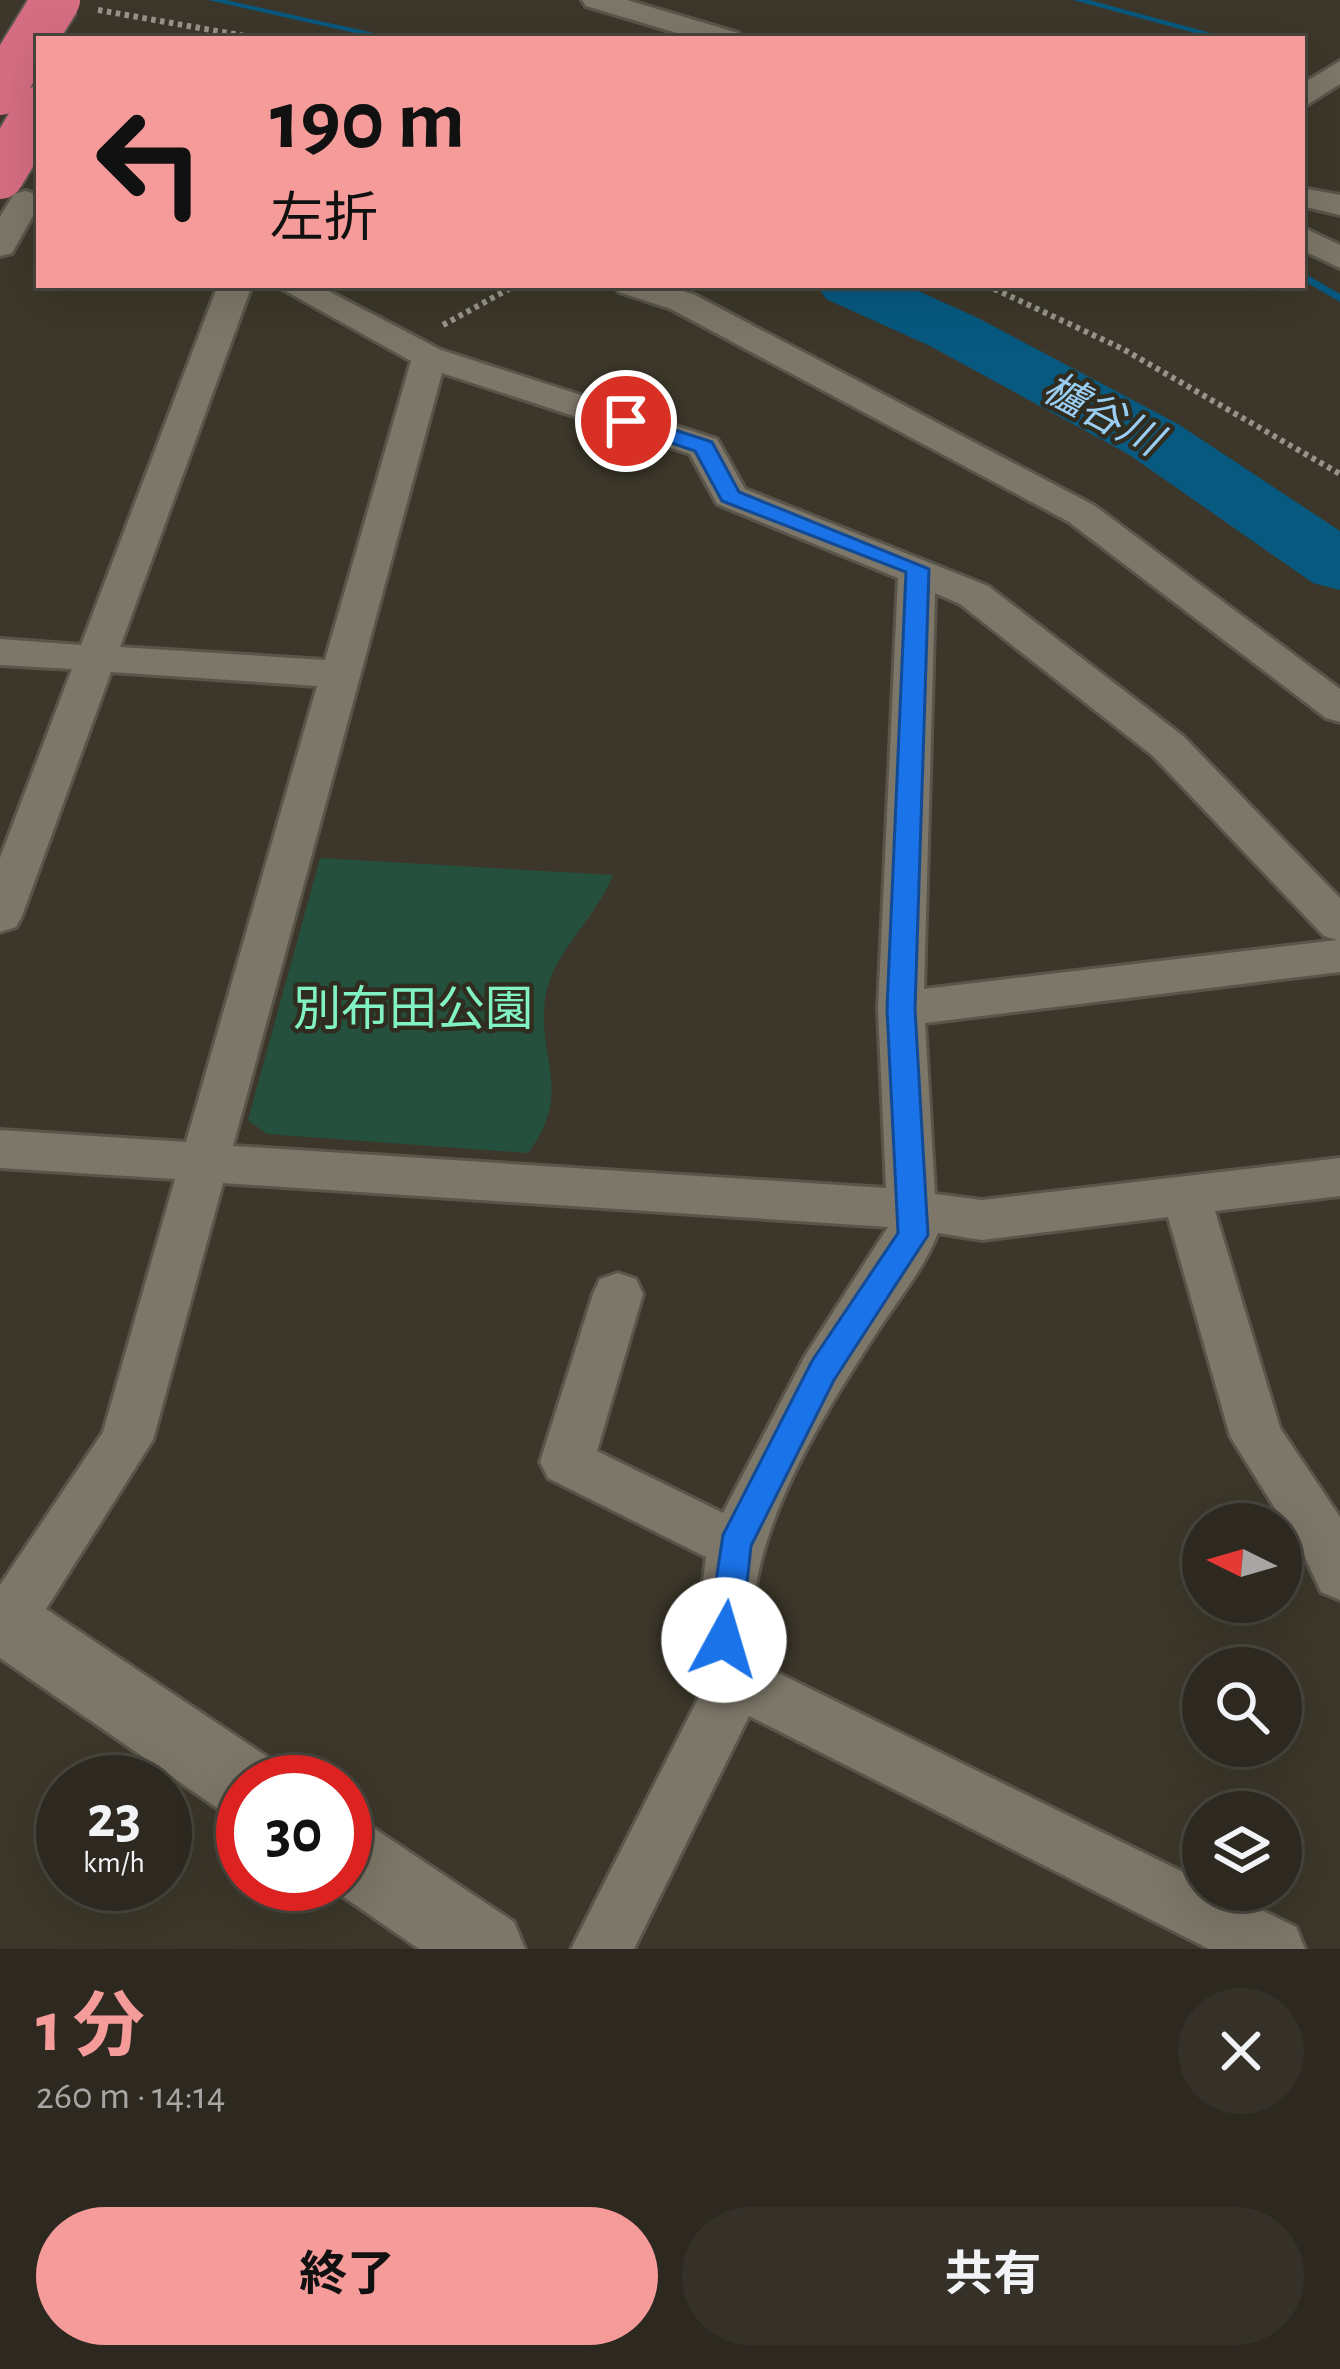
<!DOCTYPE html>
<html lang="ja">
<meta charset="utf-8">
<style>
:root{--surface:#2d2920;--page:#353129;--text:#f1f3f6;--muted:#a7a6a5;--line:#48453e;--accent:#f59b9a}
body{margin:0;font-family:"Alegreya Sans","Noto Sans JP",sans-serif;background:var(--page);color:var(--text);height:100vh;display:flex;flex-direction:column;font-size:45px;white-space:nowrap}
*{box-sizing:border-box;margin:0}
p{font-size:39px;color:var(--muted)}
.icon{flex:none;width:66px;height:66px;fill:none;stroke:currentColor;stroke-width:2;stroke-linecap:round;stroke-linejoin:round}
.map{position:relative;height:1949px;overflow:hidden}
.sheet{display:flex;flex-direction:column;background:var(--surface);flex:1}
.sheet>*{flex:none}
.banner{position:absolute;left:36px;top:36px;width:1269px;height:252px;border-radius:0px;box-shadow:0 12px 48px #0002,0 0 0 3px var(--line);background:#f59b9a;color:#111;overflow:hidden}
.needle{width:78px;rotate:275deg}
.controls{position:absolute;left:1182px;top:1503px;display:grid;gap:24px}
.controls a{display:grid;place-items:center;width:120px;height:120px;border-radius:50%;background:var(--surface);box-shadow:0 12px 48px #0002,0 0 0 3px var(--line);font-size:60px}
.speed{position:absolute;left:36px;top:1755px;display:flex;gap:24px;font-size:60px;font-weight:700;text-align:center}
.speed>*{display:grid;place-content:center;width:156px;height:156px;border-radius:50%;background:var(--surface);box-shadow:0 12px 48px #0002,0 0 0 3px var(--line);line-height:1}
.speed small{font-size:30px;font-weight:400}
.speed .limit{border:18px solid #d22;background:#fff;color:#111}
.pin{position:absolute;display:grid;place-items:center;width:102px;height:102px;color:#fff;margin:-51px;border:6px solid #fff;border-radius:50%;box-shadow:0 3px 12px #0007}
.me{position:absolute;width:132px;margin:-66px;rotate:6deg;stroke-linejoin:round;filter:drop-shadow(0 0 9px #0008)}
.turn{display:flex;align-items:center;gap:42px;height:252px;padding:0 36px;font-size:54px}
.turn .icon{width:156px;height:156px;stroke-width:2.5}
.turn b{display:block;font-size:84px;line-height:102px}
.round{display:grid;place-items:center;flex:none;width:126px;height:126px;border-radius:63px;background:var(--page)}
.summary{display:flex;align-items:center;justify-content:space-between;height:204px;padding:0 36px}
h1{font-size:72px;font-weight:700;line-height:90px;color:var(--accent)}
.cta{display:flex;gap:24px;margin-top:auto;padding:24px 36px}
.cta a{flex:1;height:138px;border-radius:72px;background:var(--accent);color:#111;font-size:48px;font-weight:700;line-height:138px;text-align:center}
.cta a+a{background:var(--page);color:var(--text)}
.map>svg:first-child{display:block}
</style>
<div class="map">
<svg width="1340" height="1949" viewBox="0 0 1340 1949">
<rect width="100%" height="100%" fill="#3c372a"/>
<!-- green -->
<path fill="#25503e" d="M320,858L613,875C596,919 552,952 545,999C537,1059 574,1092 528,1153L267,1134L248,1120Z"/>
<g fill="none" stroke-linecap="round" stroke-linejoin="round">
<!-- stream -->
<path fill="#075980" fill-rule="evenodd" d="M208,0H226L401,39H382Z
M1073,0H1089L1233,39H1217Z
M1302,272L1340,294V302L1302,280Z"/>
<!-- river -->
<path fill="#075980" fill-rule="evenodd" d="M817,285H905L978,318L1178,424L1340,531V590L1313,583L1128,454L930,346L826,299Z"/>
<!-- minor casing -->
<g stroke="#59554a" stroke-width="6">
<path id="minor" d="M582,0H627L738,33L743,39H697L586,6Z
M1340,61V84L1302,108V84Z
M1302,188L1340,195V215L1302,206Z
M25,191L36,194L39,205L12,253L0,256V217L14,194Z
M1302,227L1340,245V268L1302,250Z
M218,285H252L120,647L325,660L411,361L275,285H317L441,350L717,439L745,489L988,586L1183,736L1340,898V972L925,1023L935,1194L982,1200L1340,1158V1196L1215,1211L1280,1428L1340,1517V1600L1321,1592L1304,1555L1230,1436L1168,1217L982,1240L938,1233C924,1269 896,1302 875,1335C822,1417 727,1564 760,1664L1203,1882V1890H1220L1296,1927L1305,1949H1209L749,1716L634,1949H571L708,1679L696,1640L706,1557L548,1478L540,1462L593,1294L600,1279L618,1273L636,1279L643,1294L597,1451L723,1513L805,1356L888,1227L223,1183L153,1440L20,1650L0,1658V1585L103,1432L175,1179L0,1168V1130L186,1142L317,686L111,672L22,916L16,927L0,932V858L72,669L0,665V639L81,645ZM442,373L690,454L717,504L898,578L878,1009L886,1188L233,1146ZM935,593L960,604L1153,756L1324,936L1337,940L924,989Z
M614,285H665L695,295L1095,506L1340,689V722L1326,718L1069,522L671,309L619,292Z"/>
</g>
<!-- tertiary casing -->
<g stroke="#59554a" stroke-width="6">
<path id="tertiary" d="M0,1586L25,1595L269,1758L280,1782H243V1818L217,1808L0,1658Z
M345,1816L372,1827L514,1922L525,1949H419L325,1884H345Z"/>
</g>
<!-- path -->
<path stroke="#98948a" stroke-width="6" stroke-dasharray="4.5 4.5" stroke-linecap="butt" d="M98,10L262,39
M986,285L1123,349L1340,474
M443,325L516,285"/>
<!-- minor -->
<use href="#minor" fill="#7d7769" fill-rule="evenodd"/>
<!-- tertiary -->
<use href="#tertiary" fill="#7d7769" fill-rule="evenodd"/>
<!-- motorway-bridge casing -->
<g stroke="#59554a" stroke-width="52" stroke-linecap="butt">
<path id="motorway-bridge" d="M0,91L56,0
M0,175L39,110"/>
</g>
<!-- motorway-bridge -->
<use href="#motorway-bridge" stroke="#d66e83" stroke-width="48"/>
</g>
<!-- route -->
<path fill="#1a73e8" stroke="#114b97" stroke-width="3" d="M626,414L712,442L739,492L929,569L915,1009L928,1235L834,1380L751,1546L741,1640L736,1651L724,1655L712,1651L707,1640L723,1535L812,1361L898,1233L887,1009L906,572L722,501L695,451L618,425L615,421Z"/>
<g text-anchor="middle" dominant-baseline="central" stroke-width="9" stroke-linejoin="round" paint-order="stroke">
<!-- far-water labels -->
<g font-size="42" font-style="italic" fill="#99cef2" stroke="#312c20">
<text transform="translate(1102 415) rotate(28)">櫨谷川</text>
</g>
<!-- park labels -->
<g font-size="48" fill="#80f2c3" stroke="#312c20">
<text x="413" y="1011">別布田公園</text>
</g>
</g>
</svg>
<div class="controls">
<a><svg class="needle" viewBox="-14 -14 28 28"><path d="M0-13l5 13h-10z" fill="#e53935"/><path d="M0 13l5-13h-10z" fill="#a7a6a5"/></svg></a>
<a><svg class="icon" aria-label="search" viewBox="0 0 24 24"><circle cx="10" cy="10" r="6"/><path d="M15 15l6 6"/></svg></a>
<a><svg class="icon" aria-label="layers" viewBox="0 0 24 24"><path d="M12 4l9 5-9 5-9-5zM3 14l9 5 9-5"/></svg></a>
</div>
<div class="speed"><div>23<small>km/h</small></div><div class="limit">30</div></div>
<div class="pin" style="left:626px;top:421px;background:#d93025"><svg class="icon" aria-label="arrive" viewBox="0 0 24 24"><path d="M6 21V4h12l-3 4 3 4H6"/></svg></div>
<svg class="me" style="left:724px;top:1640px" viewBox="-20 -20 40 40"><circle r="19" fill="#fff"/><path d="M0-13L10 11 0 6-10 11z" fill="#1a73e8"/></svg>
<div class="banner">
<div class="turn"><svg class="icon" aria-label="left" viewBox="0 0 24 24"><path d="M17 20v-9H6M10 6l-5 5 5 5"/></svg><div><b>190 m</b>左折</div></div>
</div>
</div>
<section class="sheet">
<div class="summary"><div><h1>1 分</h1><p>260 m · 14:14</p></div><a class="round"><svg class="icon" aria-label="close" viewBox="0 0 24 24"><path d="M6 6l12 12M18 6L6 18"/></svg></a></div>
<div class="cta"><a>終了</a><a>共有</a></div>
</section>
